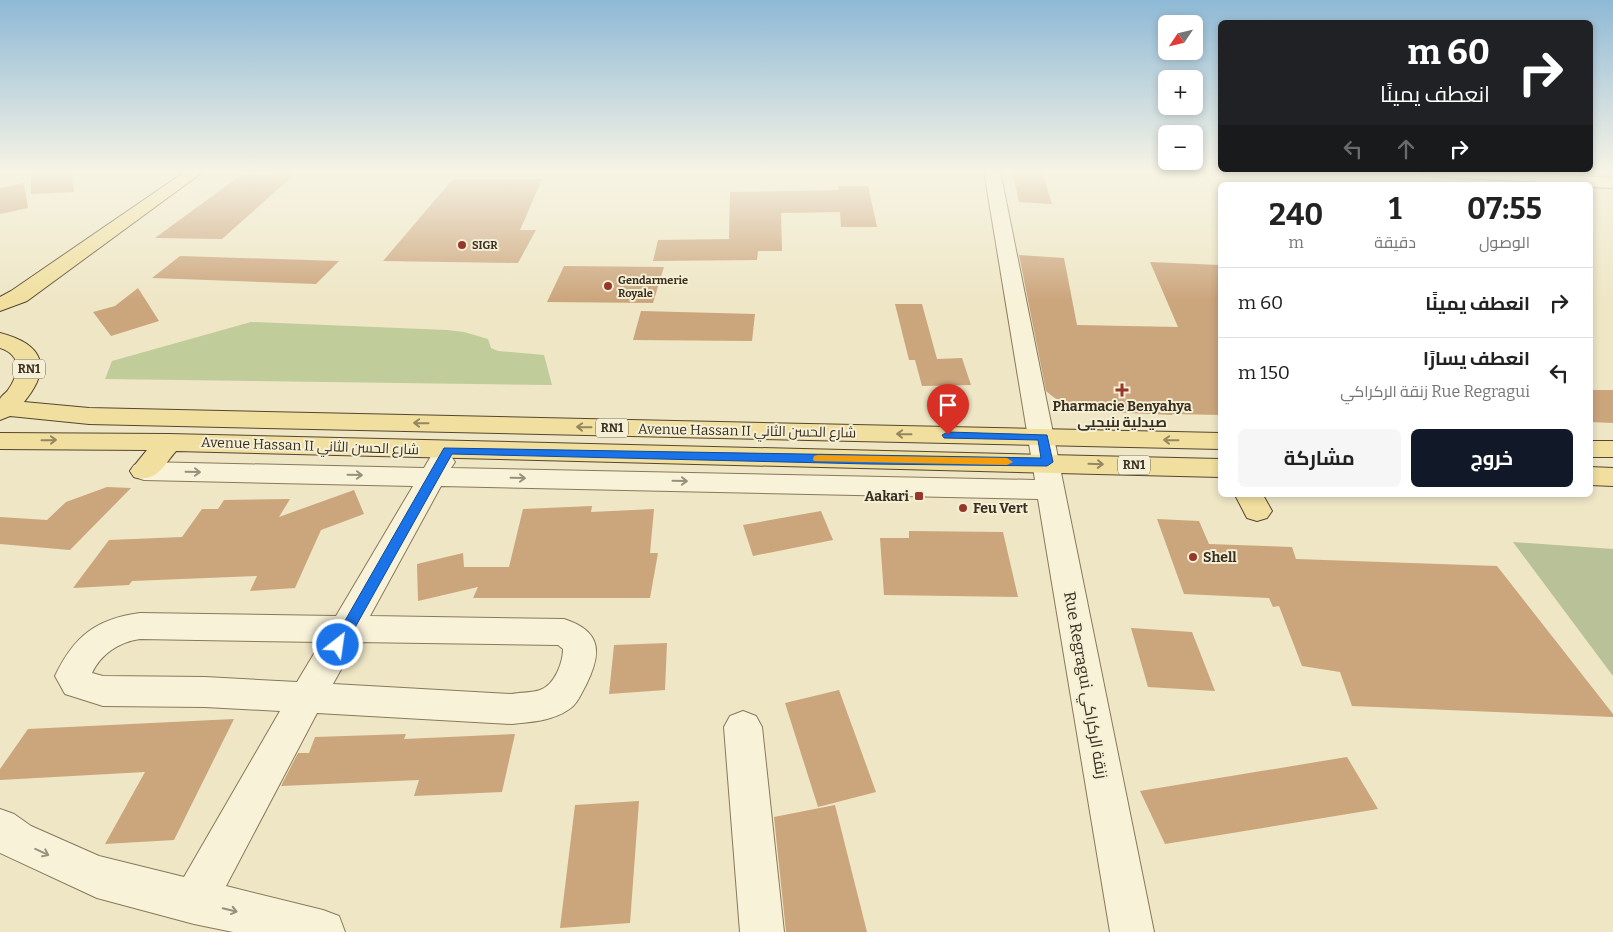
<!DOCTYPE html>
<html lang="ar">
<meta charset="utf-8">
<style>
:root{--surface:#fff;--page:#f6f6f6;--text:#222;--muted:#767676;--line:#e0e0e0;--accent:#111827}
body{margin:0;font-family:Bitter,Cairo,serif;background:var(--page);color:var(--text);direction:rtl;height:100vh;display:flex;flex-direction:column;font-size:19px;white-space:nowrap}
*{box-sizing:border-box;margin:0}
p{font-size:16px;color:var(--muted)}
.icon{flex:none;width:28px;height:28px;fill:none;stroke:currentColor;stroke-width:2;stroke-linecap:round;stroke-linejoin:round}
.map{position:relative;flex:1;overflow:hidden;direction:ltr}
.drawer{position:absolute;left:1218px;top:182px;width:375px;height:315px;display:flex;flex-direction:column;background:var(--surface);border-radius:8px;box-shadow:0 2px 8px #0003;direction:rtl}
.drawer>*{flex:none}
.hud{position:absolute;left:1218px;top:20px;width:375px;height:152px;border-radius:8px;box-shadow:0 2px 8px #0003;direction:rtl;background:#202124;color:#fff;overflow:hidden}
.needle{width:32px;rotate:235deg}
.fabs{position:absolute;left:1158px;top:15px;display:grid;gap:10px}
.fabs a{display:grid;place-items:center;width:45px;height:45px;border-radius:8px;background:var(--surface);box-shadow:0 2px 8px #0003;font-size:25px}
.pin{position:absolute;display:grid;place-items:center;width:42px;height:42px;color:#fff;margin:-51px -21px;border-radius:50% 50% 50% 0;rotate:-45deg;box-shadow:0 0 5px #0007}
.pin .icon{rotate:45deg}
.me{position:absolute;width:55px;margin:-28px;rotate:30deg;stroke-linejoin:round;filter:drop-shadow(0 0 4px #0008)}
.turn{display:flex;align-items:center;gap:18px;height:105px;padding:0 20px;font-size:22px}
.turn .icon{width:65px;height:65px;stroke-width:2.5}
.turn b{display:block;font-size:35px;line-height:42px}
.lanes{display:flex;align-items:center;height:48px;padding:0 20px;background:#0003;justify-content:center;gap:25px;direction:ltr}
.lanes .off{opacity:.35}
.eta{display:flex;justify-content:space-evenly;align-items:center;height:85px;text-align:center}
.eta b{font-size:30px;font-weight:700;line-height:35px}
.primary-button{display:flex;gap:10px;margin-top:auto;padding:10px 20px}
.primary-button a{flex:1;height:58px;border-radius:8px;background:var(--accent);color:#fff;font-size:20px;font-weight:700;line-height:58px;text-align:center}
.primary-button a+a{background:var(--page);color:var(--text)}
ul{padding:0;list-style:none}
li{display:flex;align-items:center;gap:15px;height:70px;padding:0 20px;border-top:1px solid var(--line)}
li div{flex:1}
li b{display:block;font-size:19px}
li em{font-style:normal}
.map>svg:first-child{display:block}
</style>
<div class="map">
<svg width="1613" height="932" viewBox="0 0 1613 932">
<rect width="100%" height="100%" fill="#eee6c5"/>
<!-- green -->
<path fill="#c0cc99" d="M251,322L447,330L464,332L488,339L491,348L498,351L544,355L552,385L105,379L112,361Z"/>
<!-- cemetery -->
<path fill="#b8c198" d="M1513,542L1613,549V676Z"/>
<!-- building -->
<path fill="#cba57c" d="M47,171H71L74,192L31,194V174Z
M1012,171H1042L1052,204L1019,202Z
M295,174L222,239L155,238L241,175Z
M453,179H542L520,230H536L518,263L383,261Z
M24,183L28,208L0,214V188Z
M838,186H868L877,227H841L840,212L781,213L782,251H758L757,260L653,261L658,240L729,239L730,192L839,190Z
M1019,255L1064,258L1077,325L1178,327L1150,262L1220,265V415L1172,414L1173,415L1081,411L1065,405L1052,396L1046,391Z
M180,256L339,261L316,284L152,278Z
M564,266L664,267L653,303L547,302Z
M138,288L159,321L111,336L93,312L115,306Z
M895,304H922L937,359L962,358L971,385L922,386L915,360H909Z
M641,311L755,314L752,341L633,340Z
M1590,390H1613V423L1590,422Z
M107,487L131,488L70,550L0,544V517L47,520L66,502Z
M354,490L364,514L321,530L295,588L250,591L257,576L132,581L129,585L73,588L109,540L182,537L202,509H218L224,500L290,499L279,517Z
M592,506L591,512L654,509L650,553H658L650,598H473L478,587L418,601L417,564L463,553L464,567H509L523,509Z
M821,511L833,540L753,556L743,525Z
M1157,519L1199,521L1209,544L1292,547L1296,559L1497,566L1613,714V717L1352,706L1340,672L1302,666L1279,606L1273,607L1269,598L1184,594Z
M909,531L1003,532L1018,597L884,595L880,538H909Z
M1131,628L1192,632L1215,691L1148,687Z
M667,643L665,690L609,694L614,645Z
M839,690L876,792L818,807L785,703Z
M234,719L174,840L105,844L145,772L0,780V769L28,729Z
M406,734L404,739L515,734L502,792L414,796L419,780L281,786L298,753H309L315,737Z
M1347,757L1378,809L1165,844L1140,791Z
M639,801L630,923L560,928L575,805Z
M835,805L867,932H786L774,817Z"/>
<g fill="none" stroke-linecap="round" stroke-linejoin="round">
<!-- minor casing -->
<g stroke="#89785b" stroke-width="2">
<path id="minor" d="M984,171H1000L1154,932H1110L1038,499L441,486L370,616L564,619C602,631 602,653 586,685C581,694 577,705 568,710C552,721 530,722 512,724L317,713L226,886L323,910L339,916L345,932H233L194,924L97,898L0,853V809L14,814L31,826L99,856L184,877L280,711L205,707L103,706L65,694L55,676C74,636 96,619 140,613L336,616L413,486L144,480L134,477L130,471L134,465L144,462L424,468L431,456L441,453L451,456L455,462L451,468L1035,480ZM140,639L321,642L297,682L205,677L103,676L92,673C101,654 119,642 140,639ZM356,642L558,645L563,649C563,662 555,685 540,690C532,693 521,692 512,694L333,684Z
M1421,171H1500L1613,178V188L1590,187V185L1429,176L1423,175Z
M743,711L756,716L762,727L784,932H740L724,727L730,716Z"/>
</g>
<!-- major casing -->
<g stroke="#56462f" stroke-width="2">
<path id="major" d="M186,171H204L27,301L0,311V297L11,291Z
M0,333C43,344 53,367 24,402L89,408L1220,433V449L89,424L10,416L0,420C0,414 0,405 0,399C1,396 6,393 8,390C20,373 22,355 0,348Z
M0,433L169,434L1220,459V477L176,451C163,466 157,483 134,477L130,471L147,450L0,449Z
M1590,441H1613V457H1590Z
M1590,467L1613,468V486L1590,485Z
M1235,495H1263L1272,511L1267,518L1257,521L1247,518Z"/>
</g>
<!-- minor -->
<use href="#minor" fill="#f8f2d9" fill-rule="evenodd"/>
<!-- major -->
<use href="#major" fill="#f0df9e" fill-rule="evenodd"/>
</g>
<!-- one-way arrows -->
<defs><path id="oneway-shaft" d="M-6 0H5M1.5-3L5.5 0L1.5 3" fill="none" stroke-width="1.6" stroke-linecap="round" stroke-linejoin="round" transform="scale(1.25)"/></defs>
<g stroke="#94865e">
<use href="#oneway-shaft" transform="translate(421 423) rotate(-179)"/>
<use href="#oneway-shaft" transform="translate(584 427) rotate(-179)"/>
<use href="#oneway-shaft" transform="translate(904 434) rotate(-179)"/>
<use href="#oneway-shaft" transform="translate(49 440) rotate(-1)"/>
<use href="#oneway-shaft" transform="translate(1171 440) rotate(-179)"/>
<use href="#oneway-shaft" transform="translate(1096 464) rotate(2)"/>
</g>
<g stroke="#98907c">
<use href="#oneway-shaft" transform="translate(193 472) rotate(1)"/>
<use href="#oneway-shaft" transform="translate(355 475) rotate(1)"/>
<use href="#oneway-shaft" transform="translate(518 478) rotate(1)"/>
<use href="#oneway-shaft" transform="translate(680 481) rotate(1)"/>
<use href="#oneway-shaft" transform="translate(42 852) rotate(25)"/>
<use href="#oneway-shaft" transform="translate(230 910) rotate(13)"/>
</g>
<!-- sky -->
<linearGradient id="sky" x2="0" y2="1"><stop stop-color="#8eb9d6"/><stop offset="0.57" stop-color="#f7f4e5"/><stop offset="1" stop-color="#f7f4e5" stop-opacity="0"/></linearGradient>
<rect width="1613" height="301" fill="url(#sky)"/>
<!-- route -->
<path fill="#1a73e8" stroke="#114b97" d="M948,432L1047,435L1053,462L1047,466L869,464L452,454L343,649L338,651L333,649L331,645L444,448L1041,458L1038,440L944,438L942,435Z"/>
<!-- slow -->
<path fill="#f59e0b" d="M818,455L1007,458L1013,462L1007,465L814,461L813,459L814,456Z"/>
<!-- markers -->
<g fill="#97372c" stroke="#f5efd5" stroke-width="2">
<circle cx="462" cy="245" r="5"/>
<circle cx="608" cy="286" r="5"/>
<path d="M1119.5 382.5h5v5h5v5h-5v5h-5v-5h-5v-5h5z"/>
<rect x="914" y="491" width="10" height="10" rx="2.5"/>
<circle cx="963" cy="508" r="5"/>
<circle cx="1193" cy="557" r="5"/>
</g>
<g text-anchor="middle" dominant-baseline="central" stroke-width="4" stroke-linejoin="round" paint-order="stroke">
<!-- far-poi labels -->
<g font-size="11" font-weight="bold" fill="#392e1f" stroke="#f5efd5" text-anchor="start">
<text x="472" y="245">SIGR</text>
<text x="618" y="280">Gendarmerie<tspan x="618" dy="13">Royale</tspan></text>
</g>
<!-- shield labels -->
<g fill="#f5efd5" stroke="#716856" stroke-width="1">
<rect x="13" y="359.5" width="32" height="19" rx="4"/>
<rect x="596" y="418.5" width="32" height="19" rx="4"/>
<rect x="1118" y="455.5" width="32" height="19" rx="4"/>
</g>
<g font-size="12" font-weight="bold" fill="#392e1f">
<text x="29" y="369">RN1</text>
<text x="612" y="428">RN1</text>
<text x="1134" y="465">RN1</text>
</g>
<!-- poi labels -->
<g font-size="14" font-weight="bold" fill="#392e1f" stroke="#f5efd5" text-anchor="start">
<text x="1122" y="406" text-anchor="middle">Pharmacie Benyahya<tspan x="1122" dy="16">صيدلية بنيحيى</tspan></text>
<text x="909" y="496" text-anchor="end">Aakari</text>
<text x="973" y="508">Feu Vert</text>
<text x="1203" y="557">Shell</text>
</g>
<!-- street labels -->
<g font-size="14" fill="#392e1f" stroke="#f5efd5">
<text transform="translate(747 431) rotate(1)">Avenue Hassan II شارع الحسن الثاني</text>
<text transform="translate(310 446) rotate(2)">Avenue Hassan II شارع الحسن الثاني</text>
</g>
<!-- near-street labels -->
<g font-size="16" fill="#392e1f" stroke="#f5efd5">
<text transform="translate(1086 685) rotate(80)">Rue Regragui زنقة الركراكي</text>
</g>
</g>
</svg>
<div class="fabs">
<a><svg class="needle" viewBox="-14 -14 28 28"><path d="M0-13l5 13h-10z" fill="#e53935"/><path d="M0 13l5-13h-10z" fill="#767676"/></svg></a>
<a>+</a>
<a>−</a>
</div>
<div class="pin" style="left:948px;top:435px;background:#d93025"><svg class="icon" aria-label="arrive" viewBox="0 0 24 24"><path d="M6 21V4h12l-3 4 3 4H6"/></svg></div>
<svg class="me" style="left:338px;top:645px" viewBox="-20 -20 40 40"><circle r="17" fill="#1a73e8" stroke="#fff" stroke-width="3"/><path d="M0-11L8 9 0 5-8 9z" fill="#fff"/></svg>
<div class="hud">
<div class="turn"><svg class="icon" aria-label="right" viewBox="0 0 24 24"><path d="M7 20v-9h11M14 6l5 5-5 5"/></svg><div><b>60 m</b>انعطف يمينًا</div></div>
<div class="lanes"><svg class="icon off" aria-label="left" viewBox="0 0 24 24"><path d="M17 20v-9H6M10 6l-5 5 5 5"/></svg><svg class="icon off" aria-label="ahead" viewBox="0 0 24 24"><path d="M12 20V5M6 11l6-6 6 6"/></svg><svg class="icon" aria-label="right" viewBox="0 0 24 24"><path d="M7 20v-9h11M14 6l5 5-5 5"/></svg></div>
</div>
<section class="drawer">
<div class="eta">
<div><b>07:55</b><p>الوصول</p></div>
<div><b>1</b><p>دقيقة</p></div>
<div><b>240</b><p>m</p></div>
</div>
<ul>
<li><svg class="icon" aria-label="right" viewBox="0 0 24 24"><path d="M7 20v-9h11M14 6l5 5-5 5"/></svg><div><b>انعطف يمينًا</b></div><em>60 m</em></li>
<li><svg class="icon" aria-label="left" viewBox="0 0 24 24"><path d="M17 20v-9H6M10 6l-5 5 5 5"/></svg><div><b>انعطف يسارًا</b><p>Rue Regragui زنقة الركراكي</p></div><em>150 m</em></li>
</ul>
<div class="primary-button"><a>خروج</a><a>مشاركة</a></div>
</section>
</div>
